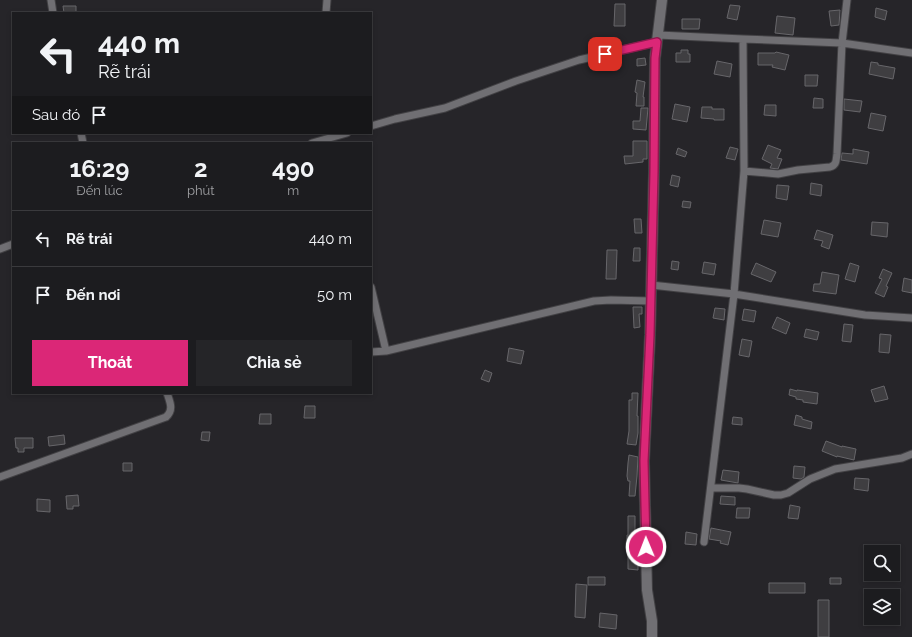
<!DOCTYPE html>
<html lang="vi">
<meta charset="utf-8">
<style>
:root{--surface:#1c1c1f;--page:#252528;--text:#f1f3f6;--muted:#a0a1a4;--line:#3a3a3d;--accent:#db2777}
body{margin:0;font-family:Raleway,sans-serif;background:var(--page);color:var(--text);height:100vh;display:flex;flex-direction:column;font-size:15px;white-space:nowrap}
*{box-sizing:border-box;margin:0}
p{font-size:13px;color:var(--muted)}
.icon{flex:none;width:22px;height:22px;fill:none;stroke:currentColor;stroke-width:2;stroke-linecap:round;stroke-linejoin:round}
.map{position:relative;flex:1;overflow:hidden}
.side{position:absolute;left:12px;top:142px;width:360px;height:252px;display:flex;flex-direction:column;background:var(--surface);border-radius:0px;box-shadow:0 2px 6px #0003,0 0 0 1px var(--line)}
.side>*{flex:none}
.guide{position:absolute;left:12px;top:12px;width:360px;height:122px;border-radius:0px;box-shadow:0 2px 6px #0003,0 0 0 1px var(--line);background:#1c1c1f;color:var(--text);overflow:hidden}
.fabs{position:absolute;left:864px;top:545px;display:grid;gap:8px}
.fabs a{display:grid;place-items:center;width:36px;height:36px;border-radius:0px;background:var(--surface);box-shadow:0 2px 6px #0003,0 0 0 1px var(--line);font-size:20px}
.pin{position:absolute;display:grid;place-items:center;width:34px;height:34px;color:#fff;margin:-17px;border-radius:8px;box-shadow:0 2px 6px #0006}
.me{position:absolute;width:44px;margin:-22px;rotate:359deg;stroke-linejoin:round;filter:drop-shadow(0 0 3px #0008)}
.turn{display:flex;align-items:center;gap:14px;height:84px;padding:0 20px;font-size:18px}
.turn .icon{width:52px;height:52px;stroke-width:2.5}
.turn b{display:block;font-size:28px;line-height:34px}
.then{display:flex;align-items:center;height:38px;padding:0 20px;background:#0003;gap:8px;font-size:15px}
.eta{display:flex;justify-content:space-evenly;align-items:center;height:68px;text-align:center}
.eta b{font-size:24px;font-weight:700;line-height:28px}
.primary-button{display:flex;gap:8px;margin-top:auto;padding:8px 20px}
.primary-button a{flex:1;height:46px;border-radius:0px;background:var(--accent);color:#fff;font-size:16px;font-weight:700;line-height:46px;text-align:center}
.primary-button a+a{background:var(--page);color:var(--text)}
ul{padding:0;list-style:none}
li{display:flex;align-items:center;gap:12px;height:56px;padding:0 20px;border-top:1px solid var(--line)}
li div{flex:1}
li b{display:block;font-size:15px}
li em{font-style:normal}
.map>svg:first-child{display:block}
</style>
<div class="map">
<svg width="912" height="637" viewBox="0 0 912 637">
<rect width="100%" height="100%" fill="#262529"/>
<!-- building -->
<path fill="#3f3e41" stroke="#67666a" d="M615,4H625V26H614Z
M730,5L740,6L737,20L727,18Z
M63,6H76V13H64Z
M876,8L887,11L885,20L875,17Z
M840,10L839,25L831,26L829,11Z
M777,16L795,18L793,35L775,33Z
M682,19H700L699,29H682Z
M681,50H688V54H690V62H676V53H681Z
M776,52L789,55L785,70L772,67L773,65H758V53H775Z
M645,58L646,65L637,66V59Z
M717,61L732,64L730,77L714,74Z
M871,62L878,63V65L895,68L893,79L869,74Z
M805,75H818L817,86H805Z
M637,80L645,82L643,97H644V106H636L637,93L635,92Z
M814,98L823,99V108H813Z
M844,99L862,101L860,112L844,110Z
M675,104L690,107L687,122L672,119Z
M765,105H776V116L764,115Z
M702,107H712V109H724V120H714V119L701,118Z
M641,108H648L646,130L633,129V121H640Z
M871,113L886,116L883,131L868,128Z
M633,141H647V159H643V162L625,164L624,156H633Z
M768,145L781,150L777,158L782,159L778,169L770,168L772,164L762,159Z
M730,147L738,149L735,160L726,158Z
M678,148L687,152L685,157L676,154Z
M853,149L869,152L867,164L841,160L842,153L853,154Z
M672,175L680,177L678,187L670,185Z
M811,183L822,185L821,196L810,194Z
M777,185L789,186L787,200L776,198Z
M683,201L691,202L690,208L682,207Z
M634,219H641L642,233H635Z
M764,220L781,223L778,237L761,234Z
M872,222L888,223L887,237L871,235Z
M817,230L833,235L829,249L821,246L823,241L814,239Z
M634,248H640V261H633Z
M607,250H617L616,279H606Z
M672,261L679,262L678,270L671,269Z
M704,262L716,264L714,275L702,273Z
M756,263L776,272L771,282L751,274Z
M850,263L859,266L855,282L845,279Z
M883,269L892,273L886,286L888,287L884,297L875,293L882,279L879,278Z
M822,272L839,275L836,294L813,291L814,284H820Z
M904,278L912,280V293L902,291Z
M633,307H642V314H639L640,327L634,328Z
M715,308L725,309L724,320L713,318Z
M744,309L756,311L754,322L742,320Z
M777,317L790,323L786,334L772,328Z
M844,324L853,325L851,342L842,341Z
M806,329L819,332L817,340L804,337Z
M880,334L891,335L889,353L879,352Z
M742,339L752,341L749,357L739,355Z
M509,348L524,351L521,364L507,361Z
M485,370L492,373L489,382L481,379Z
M884,386L888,399L875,402L871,390Z
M790,389L797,391V390L818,393L817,404L803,402V400L796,399V397L789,395Z
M632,393H638L637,416H638V433L636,445L627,444L629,431V400H632Z
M305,406H315V418H304Z
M260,414H271V424H259Z
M796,415L802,417V419L812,422L811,429L794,425Z
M733,417L742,418V425L732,424Z
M202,432H210L209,441L201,440Z
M64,435L65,444L49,446L48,437Z
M15,438H33V448H24V452H18V448H16Z
M826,441L842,447V446L856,449L854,460L837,456V457L822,451Z
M629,455L638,457L637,476L635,496H629L630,481H628L627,476L628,463Z
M123,463H132V471H123Z
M794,466L805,467L804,477L801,479L793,478Z
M723,470L739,472L738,483L721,480Z
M855,478L869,479L868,491L854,489Z
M78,495L79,506H73V509H67L66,496Z
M721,496L735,497V505L720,504Z
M37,499L50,500V512L37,511Z
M790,505L800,507L798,519L788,518Z
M737,508H750L749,518H736Z
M628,516H635V535H637V548H638V570L628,569V545H627V535H628Z
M711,528L731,532L728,545L720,543L721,541L709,539Z
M686,532L697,534L696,545L685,544Z
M588,577H605V585H588Z
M830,578H841V584H830Z
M769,583H805V593H769Z
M576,584L587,585L585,618L575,617Z
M818,600H829V637H818Z
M600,613L617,615L616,629L599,627Z"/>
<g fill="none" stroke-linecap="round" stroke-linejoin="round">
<!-- minor casing -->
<g stroke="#424144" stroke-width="9">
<path id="minor" d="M51,0L53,13
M326,13L327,0
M658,35L743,39L842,43L912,53
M371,126L395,119L445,108L516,81L579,60L657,42
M81,133L83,143
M312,143L347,133
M744,171L778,174L798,170L830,167C837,165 836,160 837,154L842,43L847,0
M0,249L13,244
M651,285L734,294L865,315L912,318
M371,287L386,351
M371,352L386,351L594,301L611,300L651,301
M0,477L166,417C174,410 170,402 167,393
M711,488H739L747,489L774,495H781L788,493L810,479L835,469L902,458L912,454
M704,542L734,294L744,171L743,39"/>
</g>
<!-- secondary casing -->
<g stroke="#424144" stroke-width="12">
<path id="secondary" d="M652,637V621L647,590L644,461L650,335L654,172L655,58L662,0"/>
</g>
<!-- minor -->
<use href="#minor" stroke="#706f73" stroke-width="7"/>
<!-- secondary -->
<use href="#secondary" stroke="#706f73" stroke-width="10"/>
</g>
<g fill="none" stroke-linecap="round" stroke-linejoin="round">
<!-- route casing -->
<g stroke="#8e194d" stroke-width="10">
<path id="route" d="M605,54L657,42L655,58L654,172L650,335L644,461L646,547"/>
</g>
<!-- route -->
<use href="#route" stroke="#db2777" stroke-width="7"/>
</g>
</svg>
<div class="fabs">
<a><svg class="icon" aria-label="search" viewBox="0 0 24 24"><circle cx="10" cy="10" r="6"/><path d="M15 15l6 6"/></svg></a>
<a><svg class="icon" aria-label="layers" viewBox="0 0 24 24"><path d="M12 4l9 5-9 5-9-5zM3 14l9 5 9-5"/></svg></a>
</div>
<div class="pin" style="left:605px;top:54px;background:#d93025"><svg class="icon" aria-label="arrive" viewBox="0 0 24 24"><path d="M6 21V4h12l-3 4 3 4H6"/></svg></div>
<svg class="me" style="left:646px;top:547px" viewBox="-20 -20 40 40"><circle r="17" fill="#db2777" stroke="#fff" stroke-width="3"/><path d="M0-11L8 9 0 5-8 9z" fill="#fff"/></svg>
<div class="guide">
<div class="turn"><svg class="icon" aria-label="left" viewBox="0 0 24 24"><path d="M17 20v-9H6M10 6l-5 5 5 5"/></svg><div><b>440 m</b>Rẽ trái</div></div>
<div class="then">Sau đó<svg class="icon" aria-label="arrive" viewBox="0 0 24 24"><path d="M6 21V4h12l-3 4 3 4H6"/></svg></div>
</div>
<section class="side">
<div class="eta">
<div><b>16:29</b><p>Đến lúc</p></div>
<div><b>2</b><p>phút</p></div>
<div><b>490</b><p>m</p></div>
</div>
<ul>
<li><svg class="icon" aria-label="left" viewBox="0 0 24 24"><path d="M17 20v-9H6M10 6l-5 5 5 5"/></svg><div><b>Rẽ trái</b></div><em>440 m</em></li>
<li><svg class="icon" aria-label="arrive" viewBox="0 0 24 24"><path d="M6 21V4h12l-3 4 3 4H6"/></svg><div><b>Đến nơi</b></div><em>50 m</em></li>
</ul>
<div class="primary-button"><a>Thoát</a><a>Chia sẻ</a></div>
</section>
</div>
